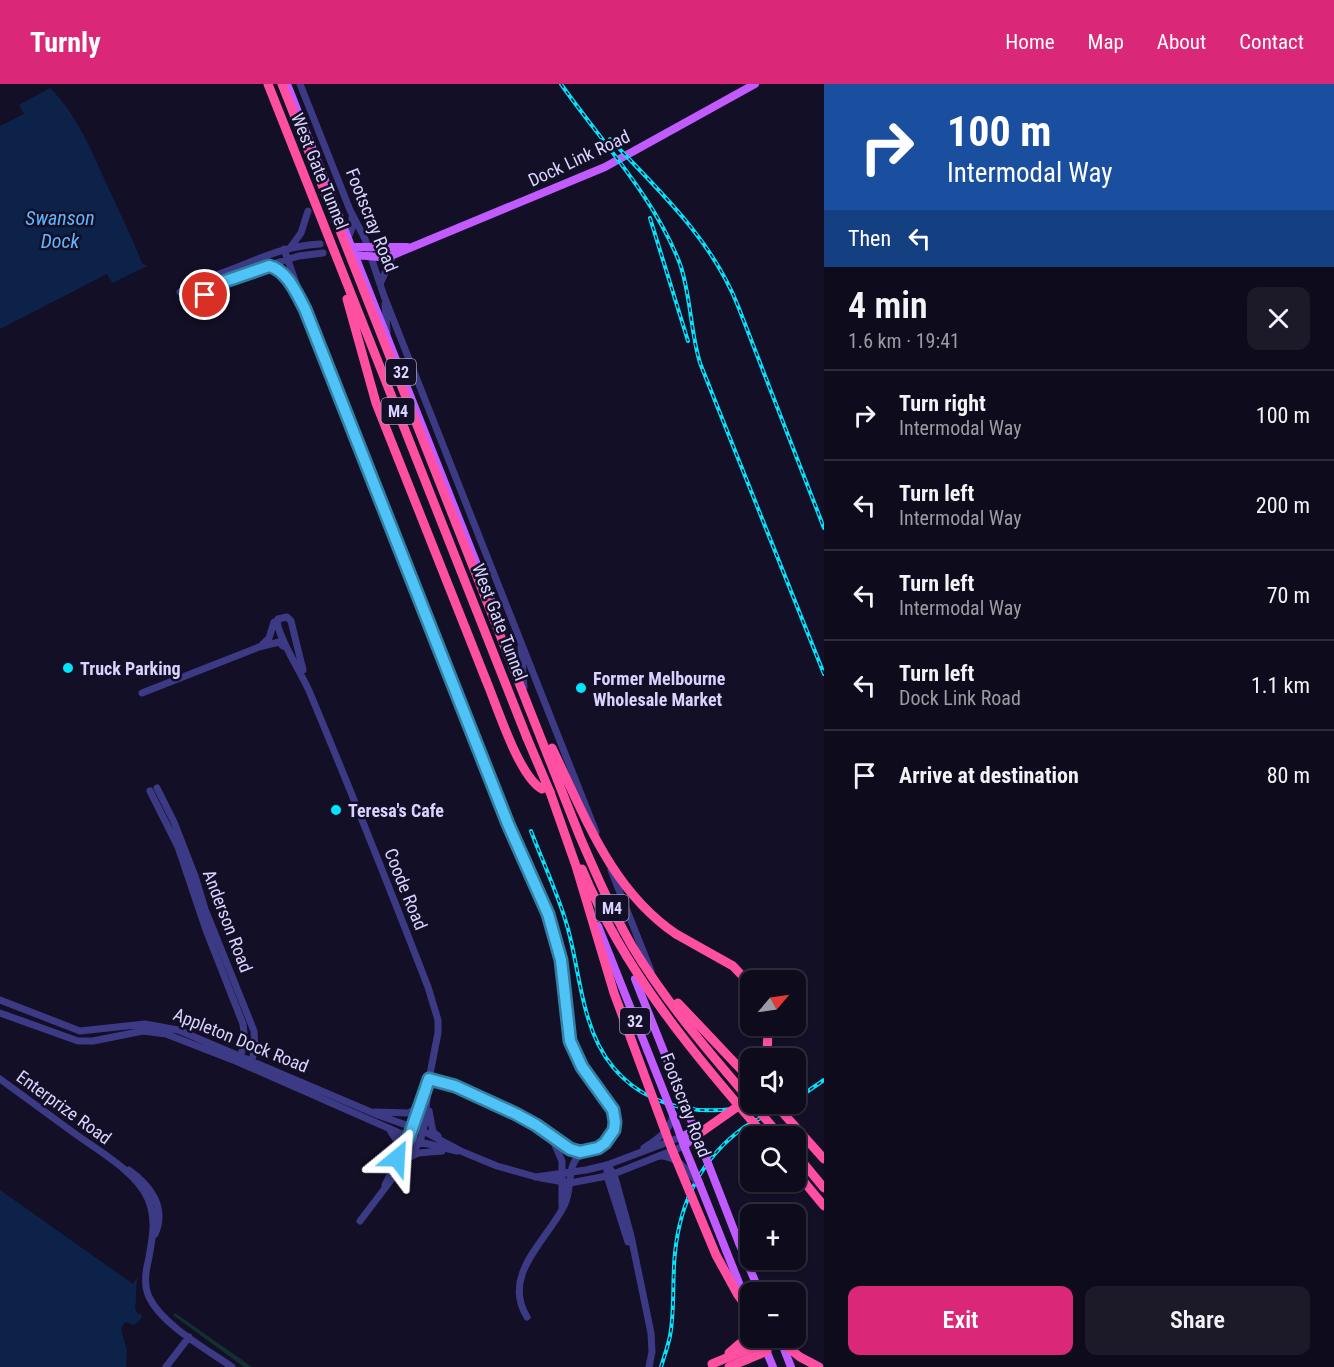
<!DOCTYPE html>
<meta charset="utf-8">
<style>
:root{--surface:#0e0b1c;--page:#1c1929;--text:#f1f3f6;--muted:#9b9ba3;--line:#2e2b3b;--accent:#db2777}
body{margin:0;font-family:"Roboto Condensed",sans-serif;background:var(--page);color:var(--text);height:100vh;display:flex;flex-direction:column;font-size:22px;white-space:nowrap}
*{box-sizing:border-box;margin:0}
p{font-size:20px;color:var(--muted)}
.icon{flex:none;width:33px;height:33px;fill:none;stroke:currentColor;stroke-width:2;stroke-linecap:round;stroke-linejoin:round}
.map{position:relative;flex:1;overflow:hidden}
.sheet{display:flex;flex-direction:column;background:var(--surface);width:510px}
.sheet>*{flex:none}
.top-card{background:#1a4fa0;color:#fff;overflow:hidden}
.needle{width:39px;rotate:61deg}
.buttons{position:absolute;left:740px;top:886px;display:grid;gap:12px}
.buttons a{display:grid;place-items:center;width:66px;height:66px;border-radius:12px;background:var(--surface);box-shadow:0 2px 4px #0004,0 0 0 2px var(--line);font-size:30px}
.pin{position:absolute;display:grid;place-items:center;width:51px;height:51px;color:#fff;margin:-26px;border:3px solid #fff;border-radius:50%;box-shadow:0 2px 6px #0007}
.me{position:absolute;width:66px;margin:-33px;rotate:27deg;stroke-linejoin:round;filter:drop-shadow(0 0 4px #0008)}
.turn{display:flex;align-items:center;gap:21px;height:126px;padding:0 24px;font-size:27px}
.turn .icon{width:78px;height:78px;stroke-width:2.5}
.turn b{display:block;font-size:42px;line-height:51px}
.then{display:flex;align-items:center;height:57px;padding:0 24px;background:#0003;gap:12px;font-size:22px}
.round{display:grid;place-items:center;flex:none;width:63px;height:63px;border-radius:12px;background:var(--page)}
.headline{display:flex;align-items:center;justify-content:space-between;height:102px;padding:0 24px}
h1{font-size:36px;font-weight:600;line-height:45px}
.button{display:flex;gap:12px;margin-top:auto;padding:12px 24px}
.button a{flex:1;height:69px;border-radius:12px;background:var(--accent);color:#fff;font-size:24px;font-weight:600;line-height:69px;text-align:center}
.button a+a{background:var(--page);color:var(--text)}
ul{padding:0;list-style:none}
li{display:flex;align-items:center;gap:18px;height:90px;padding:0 24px;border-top:2px solid var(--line)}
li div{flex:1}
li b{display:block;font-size:22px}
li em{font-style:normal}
header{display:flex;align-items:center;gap:36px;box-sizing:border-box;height:84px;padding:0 30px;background:var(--accent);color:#fff}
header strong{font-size:28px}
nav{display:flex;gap:33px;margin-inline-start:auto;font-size:21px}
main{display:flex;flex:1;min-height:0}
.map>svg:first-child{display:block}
</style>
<header>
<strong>Turnly</strong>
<nav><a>Home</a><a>Map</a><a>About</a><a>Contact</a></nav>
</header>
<main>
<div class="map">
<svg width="824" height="1283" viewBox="0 0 824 1283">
<rect width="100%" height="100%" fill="#130f26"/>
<!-- green -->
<path fill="#12302f" d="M175,1229L252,1283H244L173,1231Z"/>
<!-- water -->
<path fill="#0c2248" d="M50,4C78,32 92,68 108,103C119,128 132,153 142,179L147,182L112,199L107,190L0,245V42L24,30L19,21Z
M0,1106L133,1200L138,1192C135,1204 137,1214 135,1224L138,1230H141L142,1234L134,1241L125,1238L121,1245L127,1267L126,1283H0Z"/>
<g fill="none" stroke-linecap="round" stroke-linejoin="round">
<!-- major-tunnel -->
<path stroke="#312d47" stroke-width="8" stroke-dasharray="8 4" stroke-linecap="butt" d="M607,822L619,852"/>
<!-- minor -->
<path stroke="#3d3a85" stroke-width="7" d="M300,0L350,126L365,155L384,212L596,748
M348,154L352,144V134
M320,160C279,162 250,180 213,192C198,197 193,198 180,208L190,214H198L220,199L266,182L299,172L323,169
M290,164L301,149L308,127
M284,165L305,225L508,740L554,846L561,876L570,957L582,983L613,1026C620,1048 602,1071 579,1068C562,1065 549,1049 535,1041C522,1033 508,1027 494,1021C472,1010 453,999 429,995
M267,182C283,184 291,200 298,213
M380,200L393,171
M385,220L387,248
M278,535C273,546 304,593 310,609C351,707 390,805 428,903L438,936V949L429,995L409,1053L385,1101
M278,535L287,533L291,537L303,586
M261,562L269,554L274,538
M521,563L524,603
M142,609L259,563L279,558L283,562
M157,704L174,738L195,792L205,825L254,947L255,965L251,979
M150,707L178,763L206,846L243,940L245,958L239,976
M611,786L651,887
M0,916L80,947L145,940L178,946L378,1031L423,1047L463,1068L497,1082L536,1093
M0,929L78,957H93L143,947L166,950L238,978L420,1058L457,1067
M0,995C25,1013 49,1031 74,1049C96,1065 137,1088 148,1115C157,1136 152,1157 148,1178C145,1190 144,1202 149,1213C162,1241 208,1266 232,1283
M429,1027L433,1048L438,1052
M375,1028L409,1029L418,1023
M390,1046L397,1057V1072
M552,1054L562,1077V1122
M644,1064C657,1055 670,1048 673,1031
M412,1072L418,1069L442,1067
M607,1081L614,1090L631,1152L651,1249L652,1268L649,1283
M607,1081V1092L628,1158
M607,1081L681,1053
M129,1086C150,1101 167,1123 155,1150
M611,1091L684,1062
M360,1137L420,1058L425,1038L428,1003
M527,1233C501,1191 547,1156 564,1122C574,1103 564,1080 584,1068
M166,1283L189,1253"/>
<!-- major -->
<path stroke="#c25bff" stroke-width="8" d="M287,0L493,521
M351,163H407
M355,171L379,173L393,171L605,83L755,0
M673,1031L684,1062L697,1051L695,1046L681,1053
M700,1101L747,1219
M739,1159L760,1209
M761,1254L773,1283
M781,1257L791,1283"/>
<!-- highway -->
<path stroke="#ff4fa3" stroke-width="9" d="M486,596C497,622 519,693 542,705
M527,654L550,708
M676,850L733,882L750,900
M767,975L768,942
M795,1069L824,1104
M795,1087L824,1122
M729,1269L750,1251
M712,1280L763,1259
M729,1283L767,1267"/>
<!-- rail casing -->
<g stroke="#00e5ff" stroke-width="4">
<path id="rail" d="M561,0C601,57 655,114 680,180C691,212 690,246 700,279L824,590
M610,55C659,107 711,154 738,222L824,444
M650,134L688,257
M531,747C543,779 559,812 568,845C576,874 579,905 588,934C612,1015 683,1039 759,1020
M795,1016L824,996
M661,1283C664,1273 668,1262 670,1252C675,1225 672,1196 675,1169C680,1118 701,1075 743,1044C757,1035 773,1028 788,1020"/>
</g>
<!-- rail -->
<use href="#rail" stroke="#130f26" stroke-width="1.5" stroke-dasharray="4.5" stroke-linecap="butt"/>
<!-- minor-bridge -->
<path stroke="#3d3a85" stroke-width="7" d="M659,1072C677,1072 685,1084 696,1097
M536,1093L586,1086L607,1081
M541,1094L570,1099L607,1092"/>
<!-- major-bridge -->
<path stroke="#c25bff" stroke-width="8" d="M598,842L673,1031
M635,895L695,1046
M697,1051L739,1159
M684,1062L700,1101"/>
<!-- highway-bridge -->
<path stroke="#ff4fa3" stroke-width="9" d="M268,0L527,654
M282,0L580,753C596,790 612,827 632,862C665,917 708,967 750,1016
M347,215L376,319L486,596
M552,664C585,732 611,806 676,850
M550,708L576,782L614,909L671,1063L716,1171L738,1211L750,1228
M582,785C624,887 694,971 766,1053
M678,919L750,995
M753,1020L781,1053
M775,1020L824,1075
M697,1051L744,1018
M776,1254L800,1273L819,1283"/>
</g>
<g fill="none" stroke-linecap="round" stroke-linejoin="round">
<!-- route casing -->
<g stroke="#337fa1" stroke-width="15">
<path id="route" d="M205,211L220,199L269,182C287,186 297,210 305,225L508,740L548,830L561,876L570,957L582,983L613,1026L615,1038L614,1046L605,1059L598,1064L580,1068L570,1065L536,1041L516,1030L455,1002L429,995L409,1053L397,1074"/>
</g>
<!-- route -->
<use href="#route" stroke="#4fc3f7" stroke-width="10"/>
</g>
<!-- markers -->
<g fill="#00e5ff" stroke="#130f26" stroke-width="2">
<circle cx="68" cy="584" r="6"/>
<circle cx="581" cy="604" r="6"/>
<circle cx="336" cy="726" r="6"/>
</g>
<g text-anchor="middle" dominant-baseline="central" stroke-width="5" stroke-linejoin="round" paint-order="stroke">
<!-- shield labels -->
<g fill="#130f26" stroke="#9e99be" stroke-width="1.5">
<rect x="386" y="275" width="30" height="26" rx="4.5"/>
<rect x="381.5" y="314" width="33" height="26" rx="4.5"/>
<rect x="595.5" y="811" width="33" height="26" rx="4.5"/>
<rect x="620" y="924" width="30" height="26" rx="4.5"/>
</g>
<g font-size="16" font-weight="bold" fill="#d9d4ff">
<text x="401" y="288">32</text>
<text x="398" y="327">M4</text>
<text x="612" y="824">M4</text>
<text x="635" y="937">32</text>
</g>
<!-- street labels -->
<g font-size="18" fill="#d9d4ff" stroke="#130f26">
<text transform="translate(579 74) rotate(-25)">Dock Link Road</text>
<text transform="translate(320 87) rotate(68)">West Gate Tunnel</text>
<text transform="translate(372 136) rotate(68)">Footscray Road</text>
<text transform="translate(500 538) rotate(69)">West Gate Tunnel</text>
<text transform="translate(406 805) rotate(68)">Coode Road</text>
<text transform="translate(228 837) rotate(69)">Anderson Road</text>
<text transform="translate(241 956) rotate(22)">Appleton Dock Road</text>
<text transform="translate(686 1021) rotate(69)">Footscray Road</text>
<text transform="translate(64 1023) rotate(36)">Enterprize Road</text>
</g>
<!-- poi labels -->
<g font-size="18" font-weight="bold" fill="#d9d4ff" stroke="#130f26" text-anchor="start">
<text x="80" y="584">Truck Parking</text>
<text x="593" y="594">Former Melbourne<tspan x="593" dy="21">Wholesale Market</tspan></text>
<text x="348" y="726">Teresa's Cafe</text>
</g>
<!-- water labels -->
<g font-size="20" font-style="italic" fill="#62b6ff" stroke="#130f26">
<text x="60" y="134">Swanson<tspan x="60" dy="23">Dock</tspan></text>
</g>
</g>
</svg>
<div class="buttons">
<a><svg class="needle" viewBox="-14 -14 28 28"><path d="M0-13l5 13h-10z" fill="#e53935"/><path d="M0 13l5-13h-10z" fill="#9b9ba3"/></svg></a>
<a><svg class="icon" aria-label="sound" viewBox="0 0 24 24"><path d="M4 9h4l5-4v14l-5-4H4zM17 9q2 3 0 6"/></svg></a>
<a><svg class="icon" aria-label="search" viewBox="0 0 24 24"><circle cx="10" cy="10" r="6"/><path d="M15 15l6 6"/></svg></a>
<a>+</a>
<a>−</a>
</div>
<div class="pin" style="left:205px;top:211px;background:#d93025"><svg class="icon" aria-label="arrive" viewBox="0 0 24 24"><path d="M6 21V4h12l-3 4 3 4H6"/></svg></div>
<svg class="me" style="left:397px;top:1074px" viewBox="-20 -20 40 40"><path d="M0-17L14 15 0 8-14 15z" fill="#4fc3f7" stroke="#fff" stroke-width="4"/></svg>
</div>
<section class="sheet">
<div class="top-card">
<div class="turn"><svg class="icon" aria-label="right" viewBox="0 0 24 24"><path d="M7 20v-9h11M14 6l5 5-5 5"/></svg><div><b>100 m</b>Intermodal Way</div></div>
<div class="then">Then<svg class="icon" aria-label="left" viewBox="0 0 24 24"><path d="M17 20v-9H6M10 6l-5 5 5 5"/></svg></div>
</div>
<div class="headline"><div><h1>4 min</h1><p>1.6 km · 19:41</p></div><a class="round"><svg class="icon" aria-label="close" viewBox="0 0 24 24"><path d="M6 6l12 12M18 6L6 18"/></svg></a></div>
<ul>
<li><svg class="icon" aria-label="right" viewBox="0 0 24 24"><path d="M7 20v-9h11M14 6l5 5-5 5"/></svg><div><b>Turn right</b><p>Intermodal Way</p></div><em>100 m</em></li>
<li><svg class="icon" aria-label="left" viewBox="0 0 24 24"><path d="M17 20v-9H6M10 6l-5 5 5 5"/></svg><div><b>Turn left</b><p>Intermodal Way</p></div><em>200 m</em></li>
<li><svg class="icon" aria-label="left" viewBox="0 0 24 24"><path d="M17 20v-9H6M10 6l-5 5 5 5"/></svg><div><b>Turn left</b><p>Intermodal Way</p></div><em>70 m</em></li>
<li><svg class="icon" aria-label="left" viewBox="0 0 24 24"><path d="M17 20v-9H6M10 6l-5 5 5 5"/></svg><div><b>Turn left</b><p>Dock Link Road</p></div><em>1.1 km</em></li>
<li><svg class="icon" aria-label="arrive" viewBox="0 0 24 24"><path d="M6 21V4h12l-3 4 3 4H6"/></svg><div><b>Arrive at destination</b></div><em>80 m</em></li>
</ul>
<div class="button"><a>Exit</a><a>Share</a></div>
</section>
</main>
